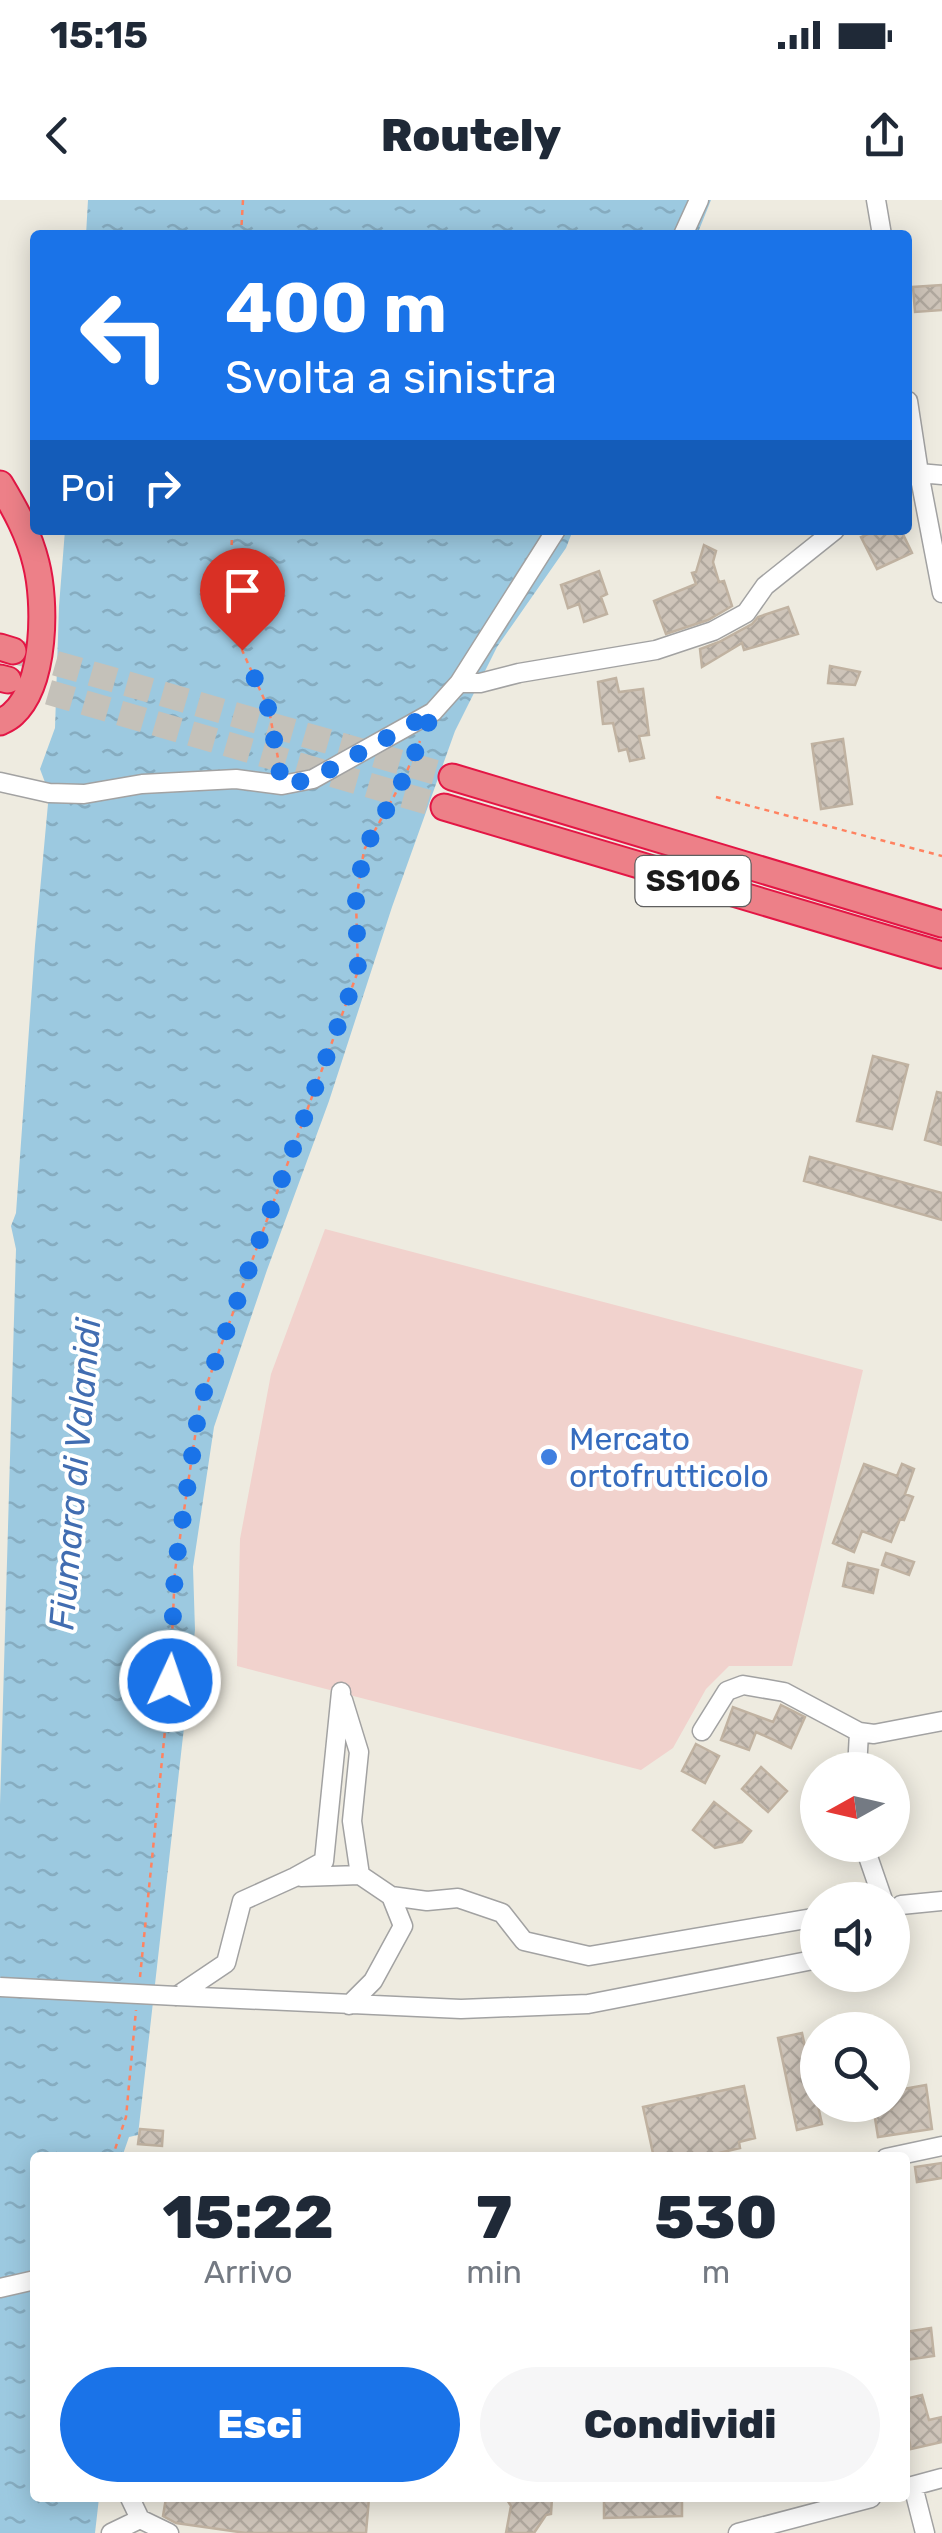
<!DOCTYPE html>
<html lang="it">
<style>
:root{--surface:#fff;--page:#f6f6f7;--text:#1f2937;--muted:#747a83;--accent:#1a73e8}
body{margin:0;font-family:Rubik,sans-serif;background:var(--page);color:var(--text);height:100vh;display:flex;flex-direction:column;font-size:38px;white-space:nowrap}
*{box-sizing:border-box;margin:0}
p{font-size:32px;color:var(--muted)}
.icon{flex:none;width:55px;height:55px;fill:none;stroke:currentColor;stroke-width:2;stroke-linecap:round;stroke-linejoin:round}
.map{position:relative;flex:1;overflow:hidden}
.side{position:absolute;left:30px;top:1952px;width:880px;height:350px;display:flex;flex-direction:column;background:var(--surface);border-radius:10px;box-shadow:0 5px 25px #0003}
.side>*{flex:none}
.banner{position:absolute;left:30px;top:30px;width:882px;height:305px;border-radius:10px;box-shadow:0 5px 25px #0003;background:#1a73e8;color:#fff;overflow:hidden}
.needle{width:65px;rotate:262deg}
.fabs{position:absolute;left:800px;top:1552px;display:grid;gap:20px}
.fabs a{display:grid;place-items:center;width:110px;height:110px;border-radius:50%;background:var(--surface);box-shadow:0 5px 25px #0003;font-size:50px}
.pin{position:absolute;display:grid;place-items:center;width:85px;height:85px;color:#fff;margin:-102px -42px;border-radius:50% 50% 50% 0;rotate:-45deg;box-shadow:0 0 10px #0007}
.pin .icon{rotate:45deg}
.me{position:absolute;width:110px;margin:-55px;rotate:3deg;stroke-linejoin:round;filter:drop-shadow(0 0 8px #0008)}
.turn{display:flex;align-items:center;gap:35px;height:210px;padding:0 30px;font-size:45px}
.turn .icon{width:130px;height:130px;stroke-width:2.5}
.turn b{display:block;font-size:70px;line-height:85px}
.then{display:flex;align-items:center;height:95px;padding:0 30px;background:#0003;gap:20px;font-size:38px}
.eta{display:flex;justify-content:space-evenly;align-items:center;height:170px;text-align:center}
.eta b{font-size:60px;font-weight:800;line-height:70px}
.button{display:flex;gap:20px;margin-top:auto;padding:20px 30px}
.button a{flex:1;height:115px;border-radius:60px;background:var(--accent);color:#fff;font-size:40px;font-weight:800;line-height:115px;text-align:center}
.button a+a{background:var(--page);color:var(--text)}
.status{display:flex;justify-content:space-between;align-items:center;height:70px;padding:0 50px;background:var(--surface);direction:ltr}
.status svg{height:28px;fill:currentColor}
header{display:flex;justify-content:space-between;align-items:center;height:130px;padding:0 30px;background:var(--surface);font-size:45px;font-weight:800}
.map>svg:first-child{display:block}
</style>
<div class="status"><b>15:15</b><svg viewBox="0 0 49 12"><path d="M0 12V9h3v3zM5 12V6h3v6zM10 12V3h3v9zM15 12V0h3v12zM26 1h20v11H26zM47 4h2v5h-2z"/></svg></div>
<header><svg class="icon" aria-label="back" viewBox="0 0 24 24"><path d="M15 5l-7 7 7 7"/></svg>Routely<svg class="icon" aria-label="share" viewBox="0 0 24 24"><path d="M12 15V3M7 8l5-5 5 5M5 13v7h14v-7"/></svg></header>
<div class="map">
<svg width="942" height="2333" viewBox="0 0 942 2333">
<defs>
<pattern id="water-ripples" width="26" height="14" patternUnits="userSpaceOnUse" patternTransform="scale(2.5)"><rect width="26" height="14" fill="#9cc9e0"/><path d="M2 4q2-2 4 0t4 0M15 11q2-2 4 0t4 0" fill="none" stroke="#86acc0"/></pattern>
<pattern id="building-cross-hatch" width="8" height="8" patternUnits="userSpaceOnUse" patternTransform="scale(2.5)"><rect width="8" height="8" fill="#cec4b9"/><path d="M0 0l8 8M0 8l8-8" fill="none" stroke="#b0a89e"/></pattern>
</defs>
<rect width="100%" height="100%" fill="#eeebe0"/>
<!-- commercial -->
<path fill="#f1d2cd" d="M325,1029L863,1170L792,1466H729L706,1489L673,1548L641,1570L237,1466L240,1339L271,1174Z"/>
<!-- water -->
<path fill="url(#water-ripples)" d="M88,0H711L697,35H86Z
M65,330H573L566,348L497,447L455,531L392,707L329,901L267,1070L214,1227L193,1367L195,1430L138,1935L129,1937L122,1957L35,1958V2298H99L95,2333H0V1605L16,1049L11,1026L16,1013L35,745L49,593L40,569L55,528L59,406Z"/>
<!-- building -->
<path fill="url(#building-cross-hatch)" stroke="#c0b2a1" stroke-width="2.5" d="M942,85V110L915,112L913,87Z
M877,330H901L912,353L877,369L861,337Z
M704,345L716,351L713,362L719,382L724,381L732,406L708,420L666,434L654,401L696,384L692,373L696,372Z
M599,371L607,394L601,397L607,414L584,422L579,404L568,408L561,385Z
M788,407L798,434L744,450L742,443L702,467L700,449L719,442L752,424L758,417Z
M830,466L860,472L855,485L828,483Z
M616,478L619,492L643,489L649,535L639,536L644,558L630,561L627,549L619,551L613,523L603,524L598,482Z
M843,539L852,604L821,609L812,544Z
M873,856L908,865L892,929L857,921Z
M937,892L942,893V945L925,940Z
M810,957L942,993V1020L804,981Z
M864,1264L897,1276L902,1264L914,1269L905,1294L913,1297L904,1320L900,1319L891,1342L862,1331L854,1352L833,1343Z
M886,1353L914,1362L909,1375L882,1365Z
M848,1363L878,1370L873,1393L843,1386Z
M781,1505L805,1517L791,1548L756,1532L749,1550L721,1540L733,1507L773,1522Z
M696,1544L719,1556L705,1583L682,1571Z
M761,1567L787,1591L768,1612L742,1589Z
M714,1602L751,1631L742,1642L715,1648L693,1630Z
M802,1833L822,1924L797,1930L778,1838Z
M926,1885L932,1929L878,1937L874,1912L892,1909V1891Z
M744,1886L755,1938L739,1942L740,1948L698,1958H654L643,1907Z
M140,1929L163,1931L162,1946L138,1944Z
M942,1963V1978L917,1982L915,1967Z
M931,2128L934,2156L905,2160V2132Z
M922,2195L929,2220L942,2217V2242L911,2249L905,2220V2199Z
M166,2298H369L366,2333H246L176,2323L163,2316Z
M506,2298H552L551,2314L546,2315L534,2333H506L511,2306Z
M604,2298H682V2316L604,2318Z"/>
<g fill="none" stroke-linecap="round" stroke-linejoin="round">
<!-- highway-tunnel -->
<path stroke="#c4c1b9" stroke-width="25" stroke-dasharray="25 12" stroke-linecap="butt" d="M20,453L452,577
M13,482L444,607"/>
<!-- minor casing -->
<g stroke="#a2a2a2" stroke-width="21">
<path id="minor" d="M876,0L882,35
M683,35L699,0
M908,201L919,273L942,393
M908,277L919,273L942,275
M459,483H480L519,473L656,450L713,431L746,413L765,386L835,330
M0,582L49,593L84,594L142,584L236,579L282,585L313,579L433,512L459,483L556,330
M343,1500L359,1552L352,1621L360,1675L391,1696L403,1726L373,1781L349,1805
M702,1531L727,1491L743,1485L784,1492L859,1532L874,1534L942,1521
M857,1570L859,1532
M864,1645L883,1700
M301,1677L360,1675
M391,1696L427,1701L458,1698L502,1713L524,1741L589,1756L818,1717
M901,1705L942,1701
M892,1727L898,1744L892,1745
M177,1796L461,1809L588,1804L818,1759
M177,1796L226,1763L242,1701L295,1677L324,1661L341,1492
M886,1958L942,1946
M0,2088L35,2080
M913,2286L925,2333
M905,2288L942,2278
M130,2298L140,2319
M140,2319L169,2333
M111,2333L140,2319
M738,2333L871,2298"/>
</g>
<!-- highway casing -->
<g stroke="#e31645" stroke-width="29">
<path id="highway" d="M0,284C15,309 29,334 36,363C46,402 46,484 13,514C9,518 4,520 0,522
M0,447L13,451
M0,478L8,480
M452,577L942,724
M444,607L942,755"/>
</g>
<!-- path -->
<path stroke="#ff8260" stroke-width="2.5" stroke-dasharray="5 5" stroke-linecap="butt" d="M241,35L243,0
M232,330L231,376L242,450L269,510L280,569
M716,597L942,656
M140,1777L170,1481L175,1371L200,1203L358,771L356,701L364,650L404,578L420,541
M112,1958L126,1917L136,1810"/>
<!-- minor -->
<use href="#minor" stroke="#fff" stroke-width="18"/>
<!-- highway -->
<use href="#highway" stroke="#ed8088" stroke-width="25"/>
<!-- minor-bridge casing -->
<g stroke="#a2a2a2" stroke-width="21" stroke-linecap="butt">
<path id="minor-bridge" d="M0,1787L177,1796"/>
</g>
<!-- minor-bridge -->
<use href="#minor-bridge" stroke="#fff" stroke-width="18"/>
</g>
<g fill="none" stroke-linecap="round" stroke-linejoin="round">
<!-- route -->
<path stroke="#1a73e8" stroke-width="18" stroke-dasharray="0 32.4" d="M170,1481L175,1370L200,1203L358,771L356,700L364,650L404,578L433,512L313,579L282,585L269,510L242,450"/>
</g>
<!-- markers -->
<circle fill="#3f7fe0" stroke="#fff" stroke-width="4" cx="549" cy="1257" r="10"/>
<g text-anchor="middle" dominant-baseline="central" stroke-width="8" stroke-linejoin="round" paint-order="stroke">
<!-- shield labels -->
<rect fill="#fff" stroke="#5f5f5f" stroke-width="2.5" x="635.5" y="656" width="115" height="50" rx="8"/>
<g font-size="30" font-weight="bold" fill="#1b1b1b">
<text x="693" y="681">SS106</text>
</g>
<!-- shop labels -->
<g font-size="32" fill="#366cbe" stroke="#fff" text-anchor="start">
<text x="569" y="1239">Mercato<tspan x="569" dy="37">ortofrutticolo</tspan></text>
</g>
<!-- water labels -->
<g font-size="35" font-style="italic" fill="#416db1" stroke="#fff">
<text transform="translate(75 1274) rotate(-85)">Fiumara di Valanidi</text>
</g>
</g>
</svg>
<div class="fabs">
<a><svg class="needle" viewBox="-14 -14 28 28"><path d="M0-13l5 13h-10z" fill="#e53935"/><path d="M0 13l5-13h-10z" fill="#747a83"/></svg></a>
<a><svg class="icon" aria-label="sound" viewBox="0 0 24 24"><path d="M4 9h4l5-4v14l-5-4H4zM17 9q2 3 0 6"/></svg></a>
<a><svg class="icon" aria-label="search" viewBox="0 0 24 24"><circle cx="10" cy="10" r="6"/><path d="M15 15l6 6"/></svg></a>
</div>
<div class="pin" style="left:242px;top:450px;background:#d93025"><svg class="icon" aria-label="arrive" viewBox="0 0 24 24"><path d="M6 21V4h12l-3 4 3 4H6"/></svg></div>
<svg class="me" style="left:170px;top:1481px" viewBox="-20 -20 40 40"><circle r="17" fill="#1a73e8" stroke="#fff" stroke-width="3"/><path d="M0-11L8 9 0 5-8 9z" fill="#fff"/></svg>
<div class="banner">
<div class="turn"><svg class="icon" aria-label="left" viewBox="0 0 24 24"><path d="M17 20v-9H6M10 6l-5 5 5 5"/></svg><div><b>400 m</b>Svolta a sinistra</div></div>
<div class="then">Poi<svg class="icon" aria-label="right" viewBox="0 0 24 24"><path d="M7 20v-9h11M14 6l5 5-5 5"/></svg></div>
</div>
<section class="side">
<div class="eta">
<div><b>15:22</b><p>Arrivo</p></div>
<div><b>7</b><p>min</p></div>
<div><b>530</b><p>m</p></div>
</div>
<div class="button"><a>Esci</a><a>Condividi</a></div>
</section>
</div>
